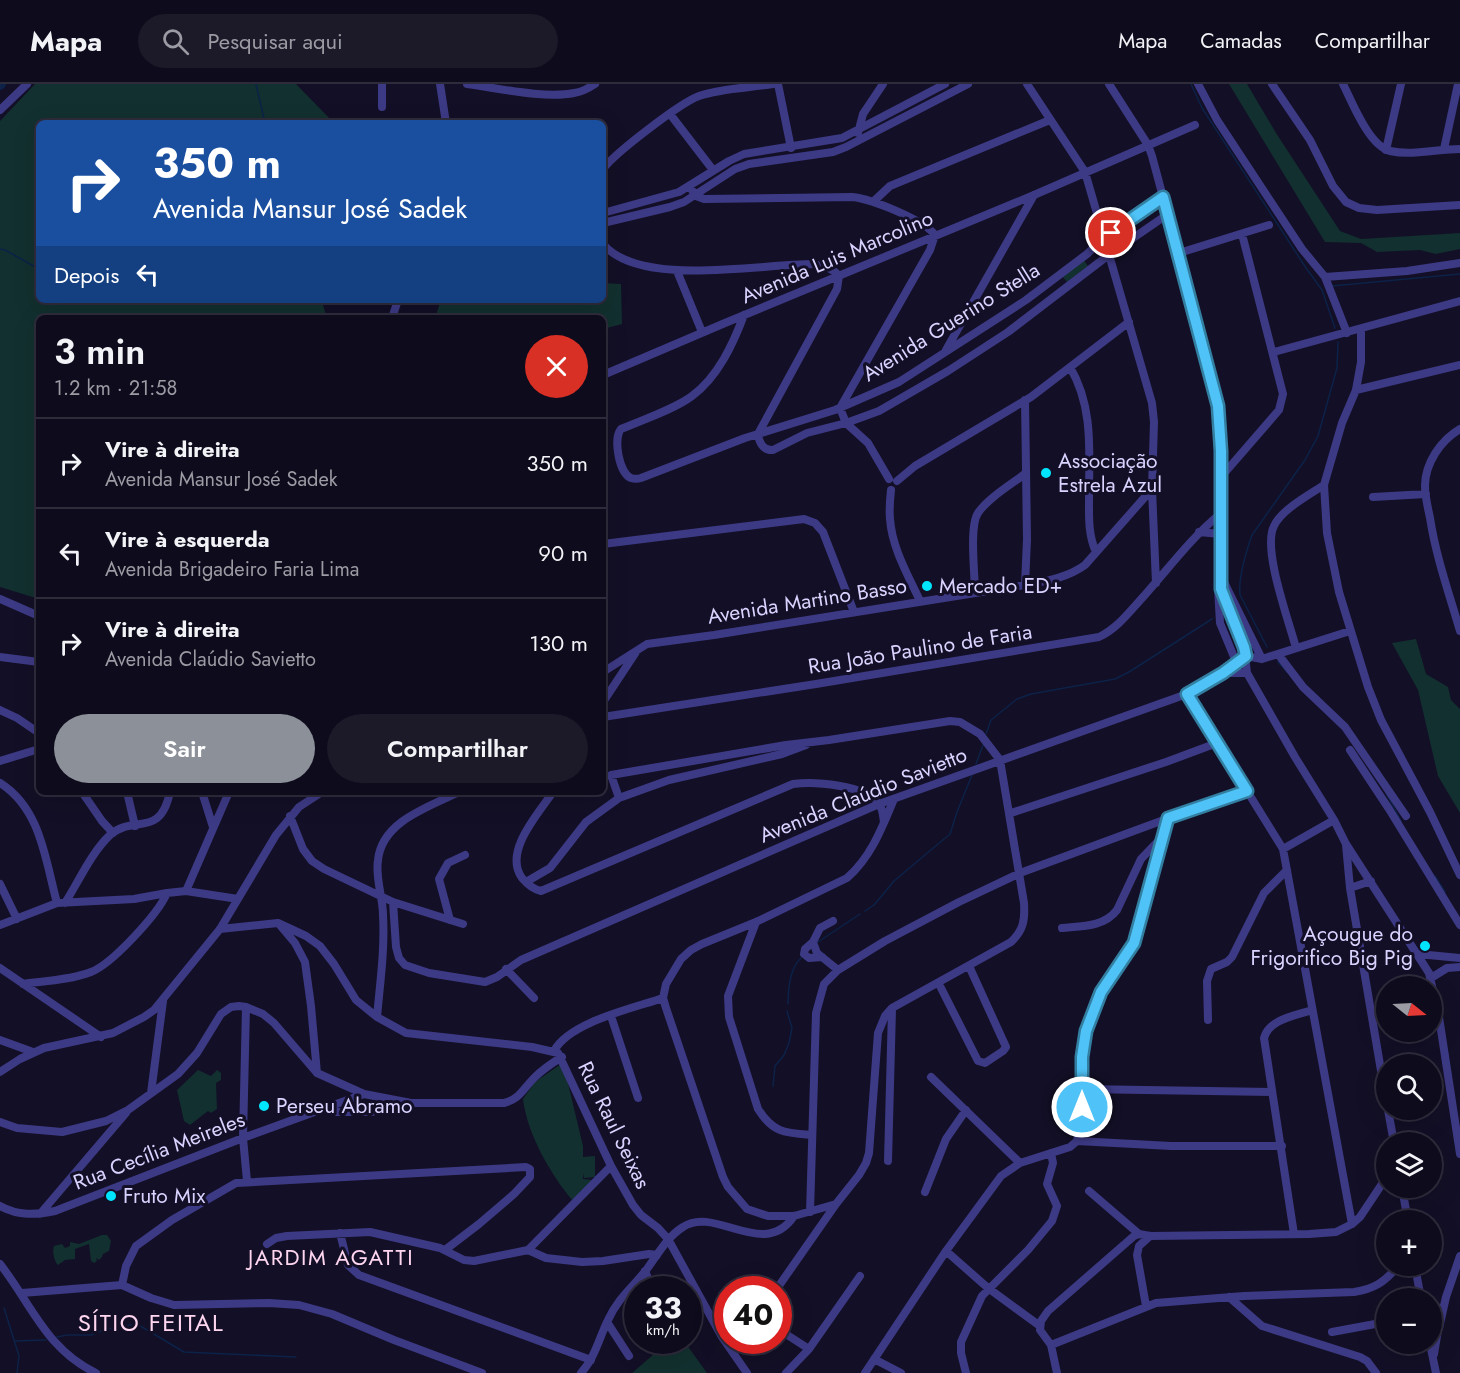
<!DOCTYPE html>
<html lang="pt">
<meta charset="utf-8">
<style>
:root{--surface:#0e0b1c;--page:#1c1929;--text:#f1f3f6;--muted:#9b9ba3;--line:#2e2b3b;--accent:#8c9099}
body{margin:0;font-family:Jost,sans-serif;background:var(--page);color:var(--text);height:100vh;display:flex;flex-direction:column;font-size:22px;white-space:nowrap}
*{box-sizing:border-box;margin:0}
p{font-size:20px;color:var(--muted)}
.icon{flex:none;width:33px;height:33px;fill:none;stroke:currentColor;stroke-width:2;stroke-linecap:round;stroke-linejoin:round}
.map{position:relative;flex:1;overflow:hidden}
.details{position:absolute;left:36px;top:231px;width:570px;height:480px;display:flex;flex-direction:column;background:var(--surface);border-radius:9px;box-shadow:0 6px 24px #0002,0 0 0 2px var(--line)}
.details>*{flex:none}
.hud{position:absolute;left:36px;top:36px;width:570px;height:183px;border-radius:9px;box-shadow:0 6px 24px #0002,0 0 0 2px var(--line);background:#1a4fa0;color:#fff;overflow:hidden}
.needle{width:39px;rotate:108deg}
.fabs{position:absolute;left:1376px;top:892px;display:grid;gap:12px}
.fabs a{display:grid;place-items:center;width:66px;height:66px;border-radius:50%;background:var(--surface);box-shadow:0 6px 24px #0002,0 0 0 2px var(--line);font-size:30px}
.speed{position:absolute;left:624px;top:1192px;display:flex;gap:12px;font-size:30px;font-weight:700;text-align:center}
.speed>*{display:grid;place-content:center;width:78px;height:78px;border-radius:50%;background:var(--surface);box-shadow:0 6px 24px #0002,0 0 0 2px var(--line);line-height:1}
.speed small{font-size:15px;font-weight:400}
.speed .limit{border:9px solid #d22;background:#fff;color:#111}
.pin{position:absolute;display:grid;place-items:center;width:51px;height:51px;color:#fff;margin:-26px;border:3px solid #fff;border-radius:50%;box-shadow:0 2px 6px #0007}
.me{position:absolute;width:66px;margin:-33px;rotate:0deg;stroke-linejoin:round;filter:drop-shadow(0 0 4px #0008)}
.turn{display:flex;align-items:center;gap:21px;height:126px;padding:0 18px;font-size:27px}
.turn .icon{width:78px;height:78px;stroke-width:2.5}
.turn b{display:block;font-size:42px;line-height:51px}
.then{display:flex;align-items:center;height:57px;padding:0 18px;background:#0003;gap:12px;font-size:22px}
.round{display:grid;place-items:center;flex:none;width:63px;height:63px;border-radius:32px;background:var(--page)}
.summary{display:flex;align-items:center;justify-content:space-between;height:102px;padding:0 18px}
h1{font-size:36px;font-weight:600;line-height:45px}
.cta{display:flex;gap:12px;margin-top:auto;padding:12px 18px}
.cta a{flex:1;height:69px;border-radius:36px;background:var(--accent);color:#fff;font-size:24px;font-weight:600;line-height:69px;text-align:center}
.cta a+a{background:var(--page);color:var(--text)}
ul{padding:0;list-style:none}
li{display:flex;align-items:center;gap:18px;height:90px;padding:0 18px;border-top:2px solid var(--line)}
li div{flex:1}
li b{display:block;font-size:22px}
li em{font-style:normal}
header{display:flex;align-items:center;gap:36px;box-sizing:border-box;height:84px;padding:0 30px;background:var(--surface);border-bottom:2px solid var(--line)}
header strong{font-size:28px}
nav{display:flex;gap:33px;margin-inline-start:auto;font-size:21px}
.search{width:420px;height:54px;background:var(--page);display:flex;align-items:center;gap:15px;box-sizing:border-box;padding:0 21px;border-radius:33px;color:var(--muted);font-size:22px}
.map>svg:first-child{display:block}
</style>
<header>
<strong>Mapa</strong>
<div class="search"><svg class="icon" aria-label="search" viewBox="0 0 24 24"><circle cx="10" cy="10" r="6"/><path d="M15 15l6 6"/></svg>Pesquisar aqui</div>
<nav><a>Mapa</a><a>Camadas</a><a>Compartilhar</a></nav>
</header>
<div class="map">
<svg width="1460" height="1289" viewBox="0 0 1460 1289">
<rect width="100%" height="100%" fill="#130f26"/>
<!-- green -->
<path fill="#12302f" d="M35,0H296L334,39H39V216H370L323,221L327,234H39V515L0,503V37Z
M1229,0H1247L1276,49L1340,147L1361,155L1460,149V165L1436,170L1420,166L1377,168L1361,159L1325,158Z
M1083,175L1088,182L1067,198L1061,191Z
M603,199L621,200L622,240L603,245V234H435L441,216H603Z
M1416,555L1426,590L1448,603L1451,616L1460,625V729L1438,692L1418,606L1392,559Z
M561,980L567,995L583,1062V1073L595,1072V1093L584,1094L583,1089V1095L593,1096L573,1117C551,1091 527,1050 523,1015L535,998Z
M198,986L211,992L217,986L221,989V996L216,999L217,1025L211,1029L208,1027L190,1041L184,1037L177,1006Z
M363,1017L373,1024L372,1027H342L341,1023L353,1018Z
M102,1151H107L111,1157L109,1167L103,1170L102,1173L99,1176L96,1174L97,1177L94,1179L91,1177L89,1160L75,1165V1175L65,1176L58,1181C54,1177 52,1167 54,1162L62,1160L65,1164L70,1162V1158L79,1160Z
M669,1257H684L707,1289H632Z"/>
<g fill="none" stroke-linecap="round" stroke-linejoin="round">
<!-- stream -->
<path stroke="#0c2248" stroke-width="1.5" d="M256,0L265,39
M1191,0L1202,24L1306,184L1322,206L1335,244
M0,165L5,166L39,185
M1332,202L1460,190
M1267,563L1240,511C1238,492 1246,468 1252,451L1305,376L1318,352L1337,284L1338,258
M1278,578L1287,588
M986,650L991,636L1017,615L1031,610L1115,595L1129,588L1212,535
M976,680L983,661
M1386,709L1401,737
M1435,792L1445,808
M865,827L874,821L894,797L950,750L957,728L972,691
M818,858L860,830
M788,920C788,906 790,884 801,874
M773,1002L775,982L784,971L789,959L792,944L787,927
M4,1224L19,1272L17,1289
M57,1253L67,1251H91L107,1245L137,1240L184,1268L296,1273
M14,1257L46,1256"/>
<!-- river -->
<path stroke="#0c2248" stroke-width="10" d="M0,1L1,0"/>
<!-- minor -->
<path stroke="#3d3a85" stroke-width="8" d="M382,0V23
M440,0L446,39
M467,0C497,4 545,15 574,9C582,8 589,4 595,0
M778,0L791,64
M1027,0L1085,88L1152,319L1154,338L1152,405L1156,499
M1109,0L1148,61L1152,72L1215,307L1218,322L1221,367V505L1244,563L1247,589L1295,673L1334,736L1346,760L1429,889L1439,933L1460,1070
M1198,0L1217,36L1302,165L1325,193L1347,249
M1272,0L1310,56L1333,102L1346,118L1359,124L1377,126L1460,121
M1343,0C1352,18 1369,62 1390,67C1412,72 1438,65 1460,65
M0,26L27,0
M670,30L713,86
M858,49L863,30L883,0
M1444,65L1458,0
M1386,66L1401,0
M603,85C615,69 680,19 699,12C722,4 749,4 773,0
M689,102L696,112L704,115L852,113C872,115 924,136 935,151L930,166L840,324L846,339L868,359L889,395
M874,117L890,102L1050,36
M603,129L679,108L729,77L744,70L842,54L945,0
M603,139L670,123L684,118L735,85L749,80L833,68L846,63L968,0
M603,160C640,204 759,180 813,180C824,182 831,183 839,192L837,205L758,350
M1179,169L1269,141
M677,187L702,248
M1325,193L1407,187L1460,179
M744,231C733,260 718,293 692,312C675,325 642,336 621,345C613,355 619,389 631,394C634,395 638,395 641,394L745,354L835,326L899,298L1026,216L1087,170L1105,153L1163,113
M392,234L398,216
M1361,245V278L1356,306L1342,339L1324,401L1327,449L1339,508L1368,603L1381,636L1430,728L1460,791
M946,266L1034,111
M1274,268L1460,217
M1070,283C1094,324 1089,368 1089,414C1089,432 1088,451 1096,468
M603,291L725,239L1034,111L1195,41
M1356,306L1460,281
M1460,345C1441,356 1425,379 1425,402C1425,413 1428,424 1430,434C1436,473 1449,509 1460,547
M758,350C759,358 763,367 773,366L807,349L846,339L879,327L948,287L1008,248L1110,170L1168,130
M1221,393L1279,326L1283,310L1242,150
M897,397L915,382L1031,313L1129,238
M891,406C890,415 889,425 890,435C892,464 908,491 920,517
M1373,413L1426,410
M1199,448L1220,450
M603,460L804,435L815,439L823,448L854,528
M1222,494L1262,575
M1025,501L1027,455L1025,316
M1218,504L1220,539L1237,580
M975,509C975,491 969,442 978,429C988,414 1012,400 1026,389
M0,515L39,532
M1296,564C1289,537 1262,465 1274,442C1281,426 1309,411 1324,401
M1278,570L1303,603L1345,643L1406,732
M0,573L39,578
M603,588L647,560L714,551L1025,501C1046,497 1067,494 1085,481L1152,405
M1223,589H1247
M1187,610L1283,765L1352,1140
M603,618L636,568
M0,626L17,634L39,649
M603,633L816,600L1099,553C1118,544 1130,527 1144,512C1169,484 1191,454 1220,430
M1350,666L1389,725L1460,841
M0,677L39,665
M603,692H605
M0,699C41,725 45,775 57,819
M82,708L102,737L113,749
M127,708L135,742
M202,708L213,743
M553,708C538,730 503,768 522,794C527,800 532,805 541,807L793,700C814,697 865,701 879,720C883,725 883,732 884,738
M619,714L611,691L786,661L829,656L950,637L960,638L980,650L1000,676L1024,819C1025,835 1024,846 1011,858L892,924L885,932L878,949L869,1069L866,1079L859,1091L836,1120L794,1132H768L747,1125L728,1103L723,1093L666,924L663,914L666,900L681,875L691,866L702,860L756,838L847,794C871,773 882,744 894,715
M1011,729L1166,678L1217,659
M290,732L303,765L312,777L324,785L393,818L463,840
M1346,761L1350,804L1386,1016
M1283,765L1334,736
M526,798L550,784L586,738L619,714L669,696L782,670L806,661
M0,800L17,835
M1350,804L1371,797
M186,807L238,815
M393,818L396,863L399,874L405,881L429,889L485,898L497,893L521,876L879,720L1187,610L1223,589L1246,572L1262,575L1350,547
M65,819C79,797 91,769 110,751C134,730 160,755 170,708
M450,836L439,795L448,779L465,771
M833,837L820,844L813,858L817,869L838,886
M756,838L728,912L729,933L758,1025C773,1049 785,1049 812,1051
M279,840L295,859L305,878L311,922L317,989
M0,841L57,819L134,815L167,809
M1062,844C1082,842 1104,843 1117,826L1141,775L1165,750
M220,845L278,839L306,852L320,862L334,880L356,916L377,933L406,949L532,963L558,969L611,1082L633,1121L641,1131L658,1144L668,1155L722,1253L747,1289
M813,858L805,865L804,870L809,874L822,873
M1418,870L1460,874
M0,884L101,953
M506,885L534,914
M1431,894L1447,884L1460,883
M23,900C45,897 70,896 91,888C112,880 158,830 167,809L186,807L229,708
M939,900L978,977L985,979L1003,967L1006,963L969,882
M246,923L243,1054L247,1097
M611,932L638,1014
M377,933C380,899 385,865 383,831C383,813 375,794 378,776C382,737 429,723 459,708
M1208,936L1207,897L1211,885L1227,878L1232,873L1264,809L1287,786
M0,956L33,968
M554,967C569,938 634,924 663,914
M0,988L20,975L44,964L113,949L144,933L154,926L220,845L276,751L299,723L322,708
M931,993L1020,1079
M1082,1005L1272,1008
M151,1009L163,917
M326,1024L334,1028H372
M1388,1026L1394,1059
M0,1038L17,1044L62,1048L106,1037L128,1026L178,990L197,969L221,930L231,923L239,922L246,923L263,930L274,939L317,989L364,1010L411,1019H504C520,1015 523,1005 534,994C542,986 552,979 562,973
M1077,1057L1171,1062H1282
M888,1077L892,925
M1402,1104L1408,1137
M1089,1107L1139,1150
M925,1108L946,1055L966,1026
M0,1122C18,1132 36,1131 55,1127L243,1054L364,1010
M810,1128L816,929L824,900L838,886L885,857L959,818L1020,789L1169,734L1247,707
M40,1130L126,1029
M340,1149L348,1181L359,1191L591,1276
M1294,1150L1264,954C1269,935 1295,932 1312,926
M267,1160L276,1154L287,1152L370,1148L440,1164L464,1176L474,1177L528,1166L546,1174L582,1178L603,1177L649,1170L657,1171
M528,1166L611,1082
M946,1167L988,1204L1040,1242
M0,1180C32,1221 46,1265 96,1289
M1415,1182L1421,1215
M645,1187L653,1206
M122,1201L126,1182L136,1162L172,1136L236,1099L526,1083L530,1085V1093L514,1110L479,1140L445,1166
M776,1206L836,1120
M22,1209L122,1201L151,1214L174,1221L269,1219L299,1221L332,1230L394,1256L482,1289
M1229,1213L1262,1242L1360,1273L1367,1277L1376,1289
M1146,1222L1137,1171L1139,1162L1150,1152
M607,1238L629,1272
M1433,1238L1440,1224
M1439,1244L1446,1213L1460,1172
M778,1245L809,1265
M1332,1248L1386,1238
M1430,1260L1436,1289
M1051,1261L1156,1219L1244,1212L1354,1208C1374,1205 1385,1198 1398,1182
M1434,1270L1438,1246
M874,1275L901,1289
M581,1289C595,1274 599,1254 608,1236C618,1214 633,1203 647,1185C658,1170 667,1153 683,1143C715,1121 764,1177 794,1132
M786,1289L809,1265L860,1192
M865,1289L946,1167L1001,1092L1020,1079L1070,1063L1077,1057L1081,1041L1082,983L1086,947L1101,908L1134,859L1169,734
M966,1289L961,1269V1258L982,1212L1028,1166L1052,1137L1057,1122L1047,1100L1053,1079L1051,1069
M1057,1289L1051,1261L1040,1246L1041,1237L1048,1227L1134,1152L1139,1150L1150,1152L1309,1150L1336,1148L1352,1140L1360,1133L1386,1094"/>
</g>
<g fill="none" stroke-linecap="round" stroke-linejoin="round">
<!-- route casing -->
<g stroke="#337fa1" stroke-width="15">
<path id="route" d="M1082,1023V973L1086,947L1101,908L1134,859L1168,734L1247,707L1187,610L1223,589L1246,572L1244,563L1221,505V367L1218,322L1163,113L1111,149"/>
</g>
<!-- route -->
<use href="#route" stroke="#4fc3f7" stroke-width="10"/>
</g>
<!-- markers -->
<g fill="#00e5ff" stroke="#130f26" stroke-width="2">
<circle cx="1046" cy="389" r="6"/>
<circle cx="927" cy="502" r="6"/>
<circle cx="1425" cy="862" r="6"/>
<circle cx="264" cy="1022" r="6"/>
<circle cx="111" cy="1112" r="6"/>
</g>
<g text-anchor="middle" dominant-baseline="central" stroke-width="6" stroke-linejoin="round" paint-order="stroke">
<!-- street labels -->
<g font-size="21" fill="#d9d4ff" stroke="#130f26">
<text transform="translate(837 173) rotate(-23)">Avenida Luis Marcolino</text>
<text transform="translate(951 238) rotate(-32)">Avenida Guerino Stella</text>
<text transform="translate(807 517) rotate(-9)">Avenida Martino Basso</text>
<text transform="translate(920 565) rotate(-9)">Rua João Paulino de Faria</text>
<text transform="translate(863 711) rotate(-22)">Avenida Claúdio Savietto</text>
<text transform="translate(614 1041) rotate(64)">Rua Raul Seixas</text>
<text transform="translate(159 1067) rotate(-21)">Rua Cecília Meireles</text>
</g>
<!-- poi labels -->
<g font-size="21" fill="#d9d4ff" stroke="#130f26" text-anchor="start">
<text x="1058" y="377">Associação<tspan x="1058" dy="24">Estrela Azul</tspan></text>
<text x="939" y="502">Mercado ED+</text>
<text x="1413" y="850" text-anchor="end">Açougue do<tspan x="1413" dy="24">Frigorifico Big Pig</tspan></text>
<text x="276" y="1022">Perseu Abramo</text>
<text x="123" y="1112">Fruto Mix</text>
</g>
<!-- neighbourhood labels -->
<g font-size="22" letter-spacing="1.5" fill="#ffd6f0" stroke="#130f26">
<text x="331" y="1173">JARDIM AGATTI</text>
</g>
<!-- quarter labels -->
<g font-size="24" letter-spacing="1.5" fill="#ffd6f0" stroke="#130f26">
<text x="151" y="1238">SÍTIO FEITAL</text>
</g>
</g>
</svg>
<div class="fabs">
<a><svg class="needle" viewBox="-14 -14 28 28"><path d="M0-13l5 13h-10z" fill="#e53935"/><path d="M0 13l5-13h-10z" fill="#9b9ba3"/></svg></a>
<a><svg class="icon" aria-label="search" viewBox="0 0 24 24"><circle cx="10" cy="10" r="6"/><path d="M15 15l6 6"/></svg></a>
<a><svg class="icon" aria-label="layers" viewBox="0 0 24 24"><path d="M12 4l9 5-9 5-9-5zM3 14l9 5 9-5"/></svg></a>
<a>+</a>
<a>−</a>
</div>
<div class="speed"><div>33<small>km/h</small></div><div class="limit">40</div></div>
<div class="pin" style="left:1111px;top:149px;background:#d93025"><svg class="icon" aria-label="arrive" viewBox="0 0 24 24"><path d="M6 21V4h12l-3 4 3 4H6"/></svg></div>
<svg class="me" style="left:1082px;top:1023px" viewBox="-20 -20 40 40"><circle r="17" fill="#4fc3f7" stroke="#fff" stroke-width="3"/><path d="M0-11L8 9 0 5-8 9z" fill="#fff"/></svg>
<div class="hud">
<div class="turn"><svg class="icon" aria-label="right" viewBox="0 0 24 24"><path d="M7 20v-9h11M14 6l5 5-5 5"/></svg><div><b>350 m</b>Avenida Mansur José Sadek</div></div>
<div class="then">Depois<svg class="icon" aria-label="left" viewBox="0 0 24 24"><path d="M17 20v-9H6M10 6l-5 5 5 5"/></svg></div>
</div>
<section class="details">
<div class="summary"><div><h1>3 min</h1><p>1.2 km · 21:58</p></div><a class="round" style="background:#d93025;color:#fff"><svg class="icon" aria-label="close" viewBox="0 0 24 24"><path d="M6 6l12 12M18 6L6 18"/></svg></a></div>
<ul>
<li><svg class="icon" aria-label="right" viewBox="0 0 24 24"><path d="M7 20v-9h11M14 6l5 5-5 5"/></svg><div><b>Vire à direita</b><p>Avenida Mansur José Sadek</p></div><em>350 m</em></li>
<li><svg class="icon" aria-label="left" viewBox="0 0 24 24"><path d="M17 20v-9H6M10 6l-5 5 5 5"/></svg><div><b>Vire à esquerda</b><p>Avenida Brigadeiro Faria Lima</p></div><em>90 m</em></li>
<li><svg class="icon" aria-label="right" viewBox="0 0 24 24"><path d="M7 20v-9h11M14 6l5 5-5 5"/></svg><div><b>Vire à direita</b><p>Avenida Claúdio Savietto</p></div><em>130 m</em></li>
</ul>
<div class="cta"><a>Sair</a><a>Compartilhar</a></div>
</section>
</div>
